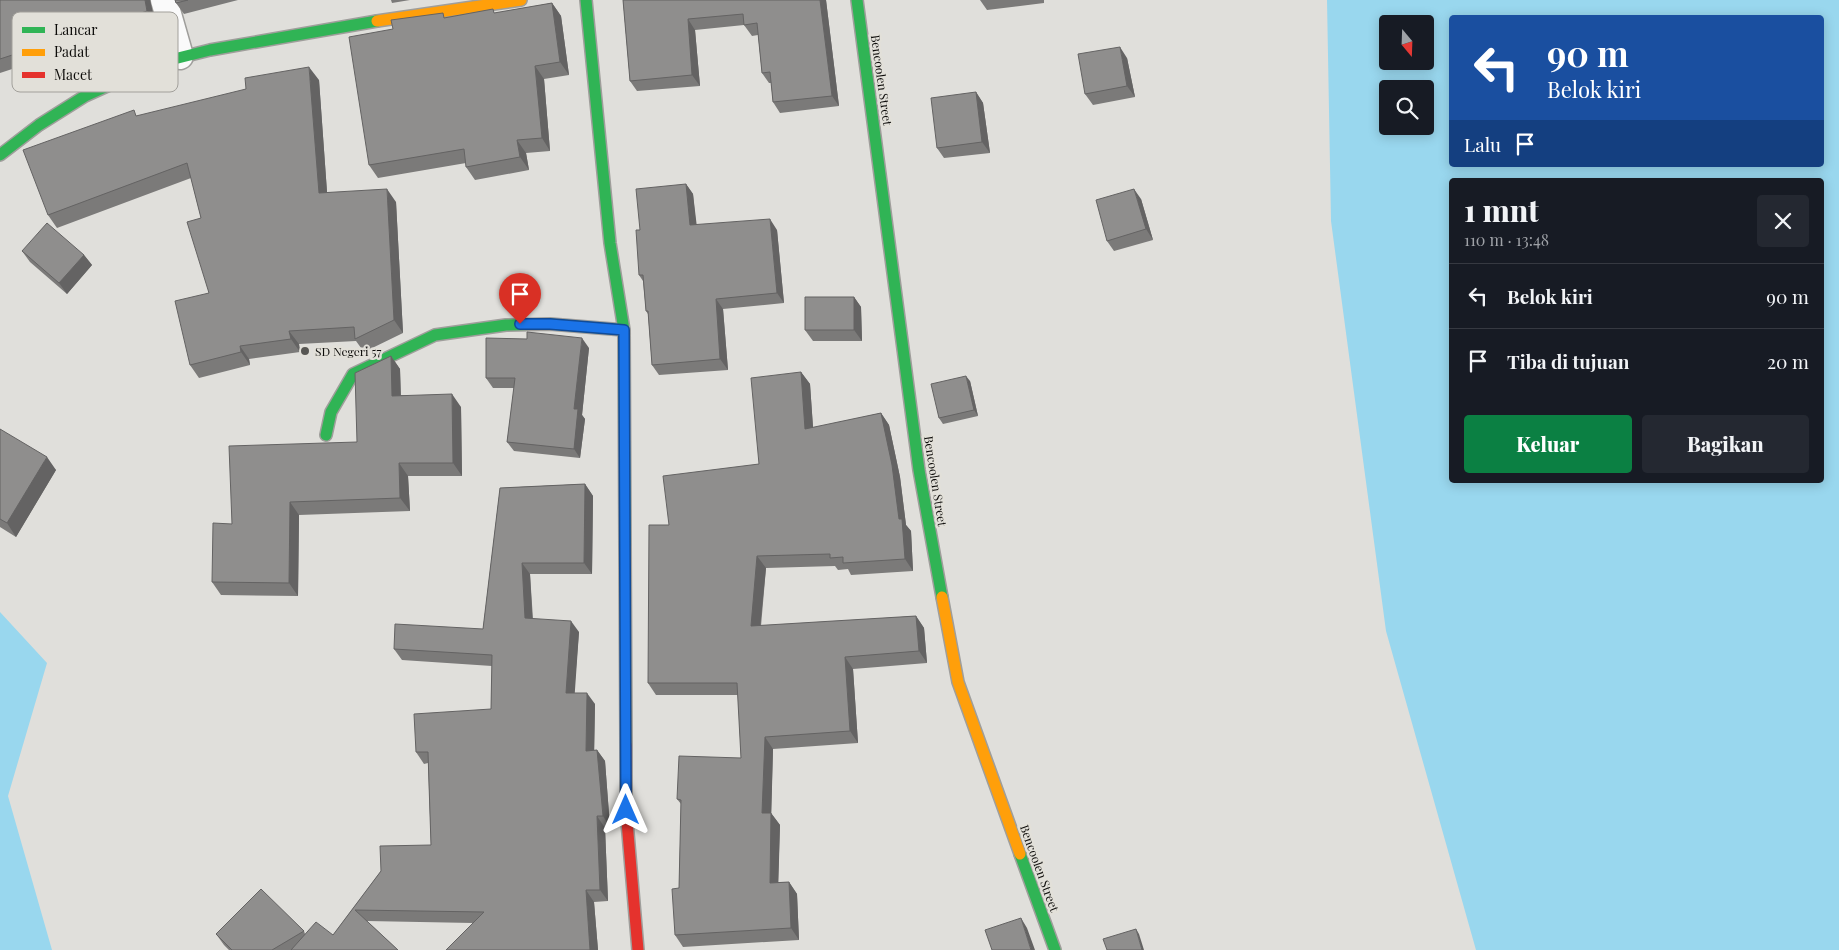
<!DOCTYPE html>
<html lang="id">
<meta charset="utf-8">
<style>
:root{--surface:#171b24;--page:#242831;--text:#f1f3f6;--muted:#9ea1a6;--line:#363941;--accent:#0b8043}
body{margin:0;font-family:"Playfair Display",serif;background:var(--page);color:var(--text);height:100vh;display:flex;flex-direction:column;font-size:19px;white-space:nowrap}
*{box-sizing:border-box;margin:0}
p{font-size:16px;color:var(--muted)}
.icon{flex:none;width:28px;height:28px;fill:none;stroke:currentColor;stroke-width:2;stroke-linecap:round;stroke-linejoin:round}
.map{position:relative;flex:1;overflow:hidden}
.details{position:absolute;left:1449px;top:178px;width:375px;height:305px;display:flex;flex-direction:column;background:var(--surface);border-radius:5px;box-shadow:0 2px 12px #0003}
.details>*{flex:none}
.guide{position:absolute;left:1449px;top:15px;width:375px;height:152px;border-radius:5px;box-shadow:0 2px 12px #0003;background:#1a4fa0;color:#fff;overflow:hidden}
.needle{width:32px;rotate:161deg}
.buttons{position:absolute;left:1379px;top:15px;display:grid;gap:10px}
.buttons a{display:grid;place-items:center;width:55px;height:55px;border-radius:5px;background:var(--surface);box-shadow:0 2px 12px #0003;font-size:25px}
.pin{position:absolute;display:grid;place-items:center;width:42px;height:42px;color:#fff;margin:-51px -21px;border-radius:50% 50% 50% 0;rotate:-45deg;box-shadow:0 0 5px #0007}
.pin .icon{rotate:45deg}
.me{position:absolute;width:55px;margin:-28px;rotate:0deg;stroke-linejoin:round;filter:drop-shadow(0 0 4px #0008)}
.turn{display:flex;align-items:center;gap:18px;height:105px;padding:0 15px;font-size:22px}
.turn .icon{width:65px;height:65px;stroke-width:2.5}
.turn b{display:block;font-size:35px;line-height:42px}
.then{display:flex;align-items:center;height:48px;padding:0 15px;background:#0003;gap:10px;font-size:19px}
.round{display:grid;place-items:center;flex:none;width:52px;height:52px;border-radius:5px;background:var(--page)}
.overview{display:flex;align-items:center;justify-content:space-between;height:85px;padding:0 15px}
h1{font-size:30px;font-weight:800;line-height:38px}
.button{display:flex;gap:10px;margin-top:auto;padding:10px 15px}
.button a{flex:1;height:58px;border-radius:5px;background:var(--accent);color:#fff;font-size:20px;font-weight:800;line-height:58px;text-align:center}
.button a+a{background:var(--page);color:var(--text)}
ul{padding:0;list-style:none}
li{display:flex;align-items:center;gap:15px;height:65px;padding:0 15px;border-top:1px solid var(--line)}
li div{flex:1}
li b{display:block;font-size:19px}
li em{font-style:normal}
.map>svg:first-child{display:block}
</style>
<div class="map">
<svg width="1839" height="950" viewBox="0 0 1839 950">
<rect width="100%" height="100%" fill="#e0dfdb"/>
<!-- water -->
<path fill="#99d7ee" fill-rule="evenodd" d="M1327,0H1839V950H1476L1386,631L1331,221ZM1451,18H1821V165H1451ZM1388,24H1425V61H1388ZM1388,89H1425V126H1388ZM1451,180H1821V480H1451Z
M0,612L47,663L8,796L52,950H0Z"/>
<g fill="none" stroke-linecap="round" stroke-linejoin="round">
<!-- street casing -->
<g stroke="#9f9e9b" stroke-width="29">
<path id="street" d="M164,0L180,56"/>
</g>
<!-- fast casing -->
<g stroke="#9f9e9b" stroke-width="14">
<path id="fast" d="M586,0L610,243L624,330L625,546
M857,0L919,470L942,597
M0,155L39,125L85,96L158,63L210,50L377,21
M326,435L331,412L353,374L435,335L506,325L550,324L624,330
M1020,854L1055,950"/>
</g>
<!-- slow casing -->
<g stroke="#9f9e9b" stroke-width="14">
<path id="slow" d="M377,21L521,0
M625,546L626,745
M942,597L958,682L1020,854"/>
</g>
<!-- jam casing -->
<g stroke="#9f9e9b" stroke-width="14">
<path id="jam" d="M626,745V810L638,950"/>
</g>
<!-- street -->
<use href="#street" stroke="#fafafa" stroke-width="26"/>
<!-- fast -->
<use href="#fast" stroke="#30b455" stroke-width="11"/>
<!-- slow -->
<use href="#slow" stroke="#ff9f0a" stroke-width="11"/>
<!-- jam -->
<use href="#jam" stroke="#e5322d" stroke-width="11"/>
</g>
<!-- wall -->
<path fill="#7b7a79" d="M0,0H150L155,22L0,73Z
M175,0H238L184,14L176,3Z
M391,0H410L392,3Z
M623,0H826L839,106L780,113L773,102L771,83H769L762,73L758,35L752,36L744,25L695,30L700,86L637,91L630,81Z
M980,0H1044V3L987,10Z
M552,3L561,16L569,75L544,79L550,151L526,153L529,170L475,180L466,167V163L378,178L369,165L447,18L496,13Z
M1127,58L1135,97L1093,105L1085,94Z
M319,80L327,192L396,202L403,333L364,352L356,341L299,344L300,352L249,359L250,365L199,378L190,365L209,293L201,218L191,178L57,228L48,215L138,116Z
M976,92L983,103L990,153L944,158L937,148Z
M686,184L693,194L696,225L777,230L784,303L723,309L728,370L659,375L652,365L648,314L646,311L643,281L639,275L640,230Z
M1141,199L1153,240L1114,251L1107,241Z
M22,251L84,255L92,265L67,294L30,262Z
M854,297L861,307L862,341H813L805,330Z
M589,348L582,415L585,419L580,458L514,451L507,442L514,388H493L486,378Z
M391,356L400,369L401,395L461,407L462,476H408L410,511L299,515L298,596L221,595L212,582L232,524L357,442Z
M801,372L810,384L813,428L881,413L889,425L900,477L906,525L911,531L913,571L851,575L848,569L838,570L835,566L766,568L761,626L916,616L924,628L927,663L853,669L858,743L773,749L771,813L780,825L778,882H789L797,894L799,940L683,947L675,935L679,888L681,804L677,799L741,758L738,695H656L648,683L669,525L759,464Z
M970,381L978,416L943,424L939,418Z
M0,429L56,470L16,537L0,527Z
M585,484L593,496L592,574H530L533,619L579,632L574,693L595,704L594,750H597L605,761L610,827L605,828L608,901L594,902L598,950H446L473,923L367,921L398,950H229L224,945L216,934L304,931L305,934L333,935L381,871L431,845L428,763L424,764L416,752L491,709L492,666L402,660L394,649L483,629L500,488Z"/>
<!-- shaded-wall -->
<path fill="#646363" d="M145,0H150L155,22L147,11Z
M820,0H826L839,106L832,96Z
M552,3L561,16L569,75L560,62Z
M688,19L695,30L700,86L692,75Z
M1120,47L1127,58L1135,97L1127,86Z
M535,66L544,79L550,151L542,138Z
M309,67L319,80L328,206L319,193Z
M976,92L983,103L990,153L982,142Z
M517,140L526,153L529,170L520,157Z
M686,184L693,194L698,236L690,225Z
M387,189L396,202L403,333L394,320Z
M1134,189L1141,199L1153,240L1146,229Z
M770,219L777,230L784,303L777,293Z
M84,255L92,265L67,294L59,283Z
M854,297L861,307L862,341L854,330Z
M716,299L723,309L728,370L720,359Z
M289,331L299,344L300,352L291,339Z
M582,338L589,348L582,415L585,419L580,458L574,449V409Z
M240,346L249,359L250,365L241,352Z
M391,356L400,369L401,409L392,396Z
M801,372L810,384L814,441L805,429Z
M966,376L970,381L978,416L974,410Z
M452,394L461,407L462,476L453,463Z
M881,413L889,425L900,477L906,525L911,531L913,571L905,559L899,519Z
M47,457L56,470L16,537L7,523Z
M399,463L408,476L410,511L400,498Z
M585,484L593,496L592,574L584,563Z
M290,502L299,515L298,596L289,583Z
M757,556L766,568L759,638L751,626Z
M522,563L530,574L533,630L525,618Z
M916,616L924,628L927,663L919,651Z
M571,621L579,632L574,704L566,693Z
M845,657L853,669L858,743L850,731Z
M587,693L595,704L594,762L586,751Z
M765,737L773,749L771,825L762,813Z
M597,750L605,761L610,827L603,816Z
M771,813L780,825L778,895L770,883Z
M597,816L605,828L608,901L600,890Z
M789,882L797,894L799,940L791,928Z
M586,890L594,902L598,950H590Z
M1021,918L1027,928L1035,950H1031Z
M1136,929L1139,934L1144,950H1142Z"/>
<!-- building -->
<path fill="#8f8e8d" stroke="#646363" d="M0,0H145L147,11L0,59Z
M175,0H188L176,3Z
M623,0H820L832,96L773,102L770,72L762,73L757,23L744,25L743,14L688,19L692,75L630,81Z
M552,3L560,62L535,66L542,138L517,140L520,157L466,167L464,149L369,165L349,37L393,29L391,20L443,13L444,18L493,9L494,13Z
M1120,47L1127,86L1085,94L1078,54Z
M309,67L319,193L387,189L394,320L355,339L354,327L289,331L291,339L240,346L241,352L190,365L175,301L209,293L187,222L201,218L187,163L48,215L23,150L134,110L136,116L246,89L245,78Z
M976,92L982,142L937,148L931,98Z
M686,184L690,225L770,219L777,293L716,299L720,359L652,365L648,311H646L643,275H639L636,230H640L636,189Z
M1134,189L1146,229L1107,241L1096,200Z
M47,223L84,255L59,283L22,251Z
M805,297H854V330H805Z
M527,332L582,338L574,409H578L574,449L507,442L515,378H486V338L527,339Z
M391,356L392,396L452,394L453,463H399L400,498L290,502L289,583L212,582L213,523L232,524L229,446L357,442L355,373Z
M801,372L805,429L881,413L892,465L899,519H902L905,559L843,563V557L830,558V554L757,556L751,626L916,616L919,651L845,657L850,731L765,737L762,813H771L770,883L789,882L791,928L675,935L672,889L679,888L681,800L677,799L679,756L741,758L737,683H648L649,525H669L663,476L759,464L751,378Z
M966,376L974,410L939,418L931,384Z
M0,429L47,457L7,523L0,519Z
M585,484L584,563H522L525,618L571,621L566,693H587L586,751L597,750L603,816H597L600,890H586L590,950H446L484,912L355,910L398,950H291L316,922L333,935L381,871L380,846L431,845L428,752H416L414,714L491,709L492,655L394,649L395,624L483,629L500,488Z
M261,889L304,931L272,950H232L216,934Z
M1021,918L1031,950H992L985,930Z
M1136,929L1142,950H1107L1103,939Z"/>
<g fill="none" stroke-linecap="round" stroke-linejoin="round">
<!-- route casing -->
<g stroke="#114b97" stroke-width="12">
<path id="route" d="M520,324H550L624,330L626,810"/>
</g>
<!-- route -->
<use href="#route" stroke="#1a73e8" stroke-width="9"/>
</g>
<!-- markers -->
<circle fill="#575653" stroke="#e2e0d9" stroke-width="2" cx="305" cy="351" r="5"/>
<g text-anchor="middle" dominant-baseline="central" stroke-width="5" stroke-linejoin="round" paint-order="stroke">
<!-- street labels -->
<g font-size="12" fill="#0d0c0a" stroke="#e2e0d9">
<text transform="translate(882 80) rotate(82)">Bencoolen Street</text>
<text transform="translate(936 481) rotate(81)">Bencoolen Street</text>
<text transform="translate(1040 868) rotate(70)">Bencoolen Street</text>
</g>
<!-- poi labels -->
<g font-size="12" fill="#0d0c0a" stroke="#e2e0d9" text-anchor="start">
<text x="315" y="351">SD Negeri 57</text>
</g>
</g>
<!-- legend -->
<rect x="12" y="12" width="166" height="80" rx="8" fill="#e2e0d9" stroke="#a2a09b" stroke-width="1"/>
<rect x="22" y="27" width="23" height="6" fill="#30b455"/>
<rect x="22" y="49" width="23" height="7" fill="#ff9f0a"/>
<rect x="22" y="72" width="23" height="6" fill="#e5322d"/>
<g font-size="14" fill="#0d0c0a">
<text x="54" y="35">Lancar</text>
<text x="54" y="57">Padat</text>
<text x="54" y="80">Macet</text>
</g>
</svg>
<div class="buttons">
<a><svg class="needle" viewBox="-14 -14 28 28"><path d="M0-13l5 13h-10z" fill="#e53935"/><path d="M0 13l5-13h-10z" fill="#9ea1a6"/></svg></a>
<a><svg class="icon" aria-label="search" viewBox="0 0 24 24"><circle cx="10" cy="10" r="6"/><path d="M15 15l6 6"/></svg></a>
</div>
<div class="pin" style="left:520px;top:324px;background:#d93025"><svg class="icon" aria-label="arrive" viewBox="0 0 24 24"><path d="M6 21V4h12l-3 4 3 4H6"/></svg></div>
<svg class="me" style="left:626px;top:810px" viewBox="-20 -20 40 40"><path d="M0-17L14 15 0 8-14 15z" fill="#1a73e8" stroke="#fff" stroke-width="4"/></svg>
<div class="guide">
<div class="turn"><svg class="icon" aria-label="left" viewBox="0 0 24 24"><path d="M17 20v-9H6M10 6l-5 5 5 5"/></svg><div><b>90 m</b>Belok kiri</div></div>
<div class="then">Lalu<svg class="icon" aria-label="arrive" viewBox="0 0 24 24"><path d="M6 21V4h12l-3 4 3 4H6"/></svg></div>
</div>
<section class="details">
<div class="overview"><div><h1>1 mnt</h1><p>110 m · 13:48</p></div><a class="round"><svg class="icon" aria-label="close" viewBox="0 0 24 24"><path d="M6 6l12 12M18 6L6 18"/></svg></a></div>
<ul>
<li><svg class="icon" aria-label="left" viewBox="0 0 24 24"><path d="M17 20v-9H6M10 6l-5 5 5 5"/></svg><div><b>Belok kiri</b></div><em>90 m</em></li>
<li><svg class="icon" aria-label="arrive" viewBox="0 0 24 24"><path d="M6 21V4h12l-3 4 3 4H6"/></svg><div><b>Tiba di tujuan</b></div><em>20 m</em></li>
</ul>
<div class="button"><a>Keluar</a><a>Bagikan</a></div>
</section>
</div>
